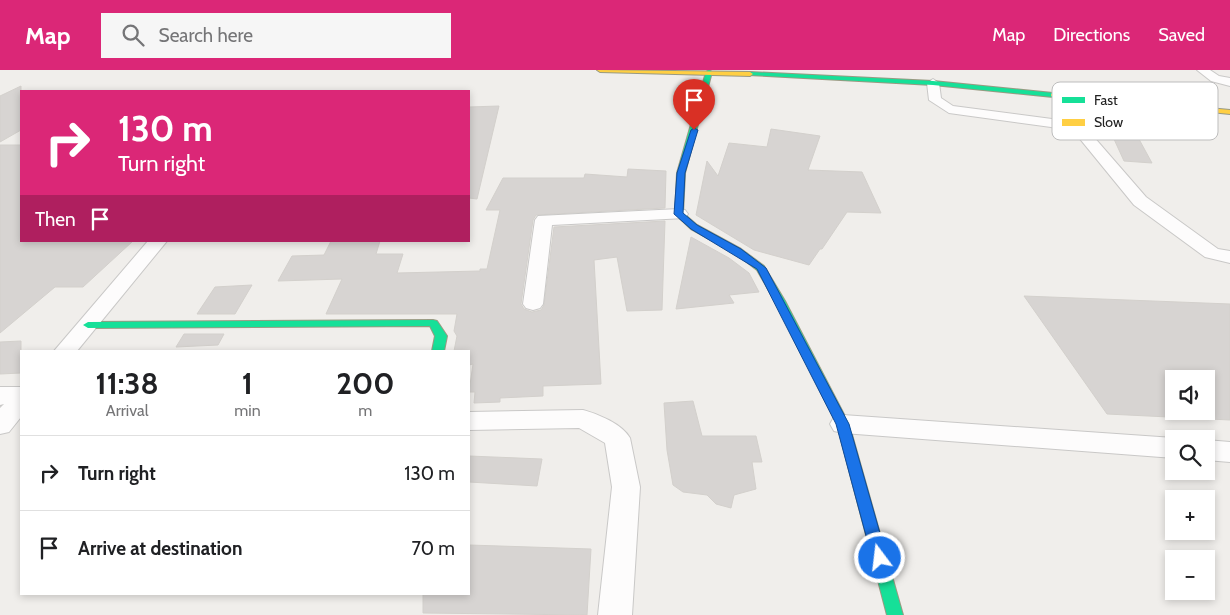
<!DOCTYPE html>
<meta charset="utf-8">
<style>
:root{--surface:#fff;--page:#f6f6f6;--text:#202124;--muted:#757577;--line:#e0e0e0;--accent:#db2777}
body{margin:0;font-family:Cabin,sans-serif;background:var(--page);color:var(--text);height:100vh;display:flex;flex-direction:column;font-size:19px;white-space:nowrap}
*{box-sizing:border-box;margin:0}
p{font-size:16px;color:var(--muted)}
.icon{flex:none;width:28px;height:28px;fill:none;stroke:currentColor;stroke-width:2;stroke-linecap:round;stroke-linejoin:round}
.map{position:relative;flex:1;overflow:hidden}
.panel{position:absolute;left:20px;top:280px;width:450px;height:245px;display:flex;flex-direction:column;background:var(--surface);border-radius:0px;box-shadow:0 2px 8px #0003}
.panel>*{flex:none}
.hud{position:absolute;left:20px;top:20px;width:450px;height:152px;border-radius:0px;box-shadow:0 2px 8px #0003;background:#db2777;color:#fff;overflow:hidden}
.buttons{position:absolute;left:1165px;top:300px;display:grid;gap:10px}
.buttons a{display:grid;place-items:center;width:50px;height:50px;border-radius:0px;background:var(--surface);box-shadow:0 2px 8px #0003;font-size:25px}
.pin{position:absolute;display:grid;place-items:center;width:42px;height:42px;color:#fff;margin:-51px -21px;border-radius:50% 50% 50% 0;rotate:-45deg;box-shadow:0 0 5px #0007}
.pin .icon{rotate:45deg}
.me{position:absolute;width:55px;margin:-28px;rotate:345deg;stroke-linejoin:round;filter:drop-shadow(0 0 4px #0008)}
.turn{display:flex;align-items:center;gap:18px;height:105px;padding:0 15px;font-size:22px}
.turn .icon{width:65px;height:65px;stroke-width:2.5}
.turn b{display:block;font-size:35px;line-height:42px}
.then{display:flex;align-items:center;height:48px;padding:0 15px;background:#0003;gap:10px;font-size:19px}
.eta{display:flex;justify-content:space-evenly;align-items:center;height:85px;text-align:center}
.eta b{font-size:30px;font-weight:700;line-height:35px}
ul{padding:0;list-style:none}
li{display:flex;align-items:center;gap:15px;height:75px;padding:0 15px;border-top:1px solid var(--line)}
li div{flex:1}
li b{display:block;font-size:19px}
li em{font-style:normal}
header{display:flex;align-items:center;gap:30px;box-sizing:border-box;height:70px;padding:0 25px;background:var(--accent);color:#fff}
header strong{font-size:24px}
nav{display:flex;gap:28px;margin-inline-start:auto;font-size:18px}
.search{width:350px;height:45px;background:var(--page);display:flex;align-items:center;gap:12px;box-sizing:border-box;padding:0 18px;border-radius:0px;color:var(--muted);font-size:19px}
.map>svg:first-child{display:block}
</style>
<header>
<strong>Map</strong>
<div class="search"><svg class="icon" aria-label="search" viewBox="0 0 24 24"><circle cx="10" cy="10" r="6"/><path d="M15 15l6 6"/></svg>Search here</div>
<nav><a>Map</a><a>Directions</a><a>Saved</a></nav>
</header>
<div class="map">
<svg width="1230" height="545" viewBox="0 0 1230 545">
<rect width="100%" height="100%" fill="#f0eeeb"/>
<!-- building -->
<path fill="#d7d4d2" stroke="#d3d0cc" fill-rule="evenodd" d="M21,16V60L0,72V26Z
M499,36L477,129L469,128V37Z
M1108,56L1134,60L1152,93L1124,91Z
M771,59L820,66L808,100L862,102L881,143L847,142L822,179H820L809,195L754,180L696,145L707,91L718,106L729,73L767,77Z
M0,75H21V171H133L83,217H55L0,263Z
M628,99L666,101L665,138L536,145L533,150L521,234L524,239L532,242L541,240L544,235L554,157L665,151L662,240L627,241L617,187L594,190L601,314L543,316V326L500,328V332L474,333L475,322H469L473,294L469,295V281H454L457,266L454,261L457,244H326L342,209L278,211L292,186L324,185L331,171H380L376,184H403L397,203L480,201V199H487L500,140H486L503,108H584L585,104L627,107Z
M691,167L729,188L749,203L759,222L729,225L734,233L676,239Z
M252,215L235,244H197L215,217Z
M1024,226L1230,234V350L1107,344ZM1174,309H1206V341H1174Z
M184,264H224L218,275L176,277Z
M21,271V303L0,304V272Z
M693,331L702,366H756L762,392H752L756,419L734,425L731,438L716,434L707,425L683,422L673,415L667,380L664,333Z
M469,386L542,389L537,416L469,412Z
M469,475L591,479L587,545L423,543V524H469Z"/>
<g fill="none" stroke-linecap="round" stroke-linejoin="round">
<!-- street casing -->
<g stroke="#c9c8c7" stroke-width="2">
<path id="street" d="M1197,0H1210L1219,6L1230,8V16L1211,11Z
M933,9L939,13L941,28L953,36L1052,49L1086,58L1146,127L1218,179L1230,181V193L1205,187L1134,135L1076,64L1051,57L949,43L929,30L927,13Z
M679,139L685,140L688,144L685,148L552,155L543,234L540,238L533,240L526,238L523,234L535,150L538,146Z
M148,171H167L77,281H54Z
M0,317H21V347L9,362L0,364V338L4,334L0,335Z
M583,340C598,344 622,354 630,368L640,417L632,545H598L612,417L605,373L579,358L469,360V342Z
M843,345L1174,368L1177,369H1174V388L843,363L834,361L830,354L834,347Z
M1206,370L1230,372V392L1206,390Z"/>
</g>
<!-- fast casing -->
<g stroke="#999a82" stroke-width="2">
<path id="fast" d="M709,0L712,2L685,103L683,143L697,155L741,179L764,196L785,231L849,354L903,545H887L837,354L775,231L757,200L735,183L691,159L675,144L677,103L706,2Z
M750,2L933,11L1053,23L1056,25L1053,27L933,15L748,5Z
M433,250L437,251L447,266L444,281H432L435,266L430,256L88,258L83,255L88,252Z"/>
</g>
<!-- slow casing -->
<g stroke="#999a82" stroke-width="2">
<path id="slow" d="M597,0L750,2L753,4L750,6L600,2Z
M1053,23L1230,40V44L1051,26V24Z"/>
</g>
<!-- street -->
<use href="#street" fill="#fdfcfc" fill-rule="evenodd"/>
<!-- fast -->
<use href="#fast" fill="#16e098" fill-rule="evenodd"/>
<!-- slow -->
<use href="#slow" fill="#ffcf43" fill-rule="evenodd"/>
</g>
<!-- route -->
<path fill="#1a73e8" stroke="#114b97" d="M694,58L698,60L685,103L683,143L697,155L741,179L766,198L849,354L887,488L885,493L880,495L874,493L872,488L836,354L757,199L691,159L674,144L677,103L691,60Z"/>
<!-- legend -->
<rect x="1052" y="12" width="166" height="58" rx="8" fill="#fff" stroke="#bdbdbd" stroke-width="1"/>
<rect x="1062" y="27" width="23" height="6" fill="#16e098"/>
<rect x="1062" y="49" width="23" height="7" fill="#ffcf43"/>
<g font-size="14" fill="#222">
<text x="1094" y="35">Fast</text>
<text x="1094" y="57">Slow</text>
</g>
</svg>
<div class="buttons">
<a><svg class="icon" aria-label="sound" viewBox="0 0 24 24"><path d="M4 9h4l5-4v14l-5-4H4zM17 9q2 3 0 6"/></svg></a>
<a><svg class="icon" aria-label="search" viewBox="0 0 24 24"><circle cx="10" cy="10" r="6"/><path d="M15 15l6 6"/></svg></a>
<a>+</a>
<a>−</a>
</div>
<div class="pin" style="left:694px;top:60px;background:#d93025"><svg class="icon" aria-label="arrive" viewBox="0 0 24 24"><path d="M6 21V4h12l-3 4 3 4H6"/></svg></div>
<svg class="me" style="left:880px;top:488px" viewBox="-20 -20 40 40"><circle r="17" fill="#1a73e8" stroke="#fff" stroke-width="3"/><path d="M0-11L8 9 0 5-8 9z" fill="#fff"/></svg>
<div class="hud">
<div class="turn"><svg class="icon" aria-label="right" viewBox="0 0 24 24"><path d="M7 20v-9h11M14 6l5 5-5 5"/></svg><div><b>130 m</b>Turn right</div></div>
<div class="then">Then<svg class="icon" aria-label="arrive" viewBox="0 0 24 24"><path d="M6 21V4h12l-3 4 3 4H6"/></svg></div>
</div>
<section class="panel">
<div class="eta">
<div><b>11:38</b><p>Arrival</p></div>
<div><b>1</b><p>min</p></div>
<div><b>200</b><p>m</p></div>
</div>
<ul>
<li><svg class="icon" aria-label="right" viewBox="0 0 24 24"><path d="M7 20v-9h11M14 6l5 5-5 5"/></svg><div><b>Turn right</b></div><em>130 m</em></li>
<li><svg class="icon" aria-label="arrive" viewBox="0 0 24 24"><path d="M6 21V4h12l-3 4 3 4H6"/></svg><div><b>Arrive at destination</b></div><em>70 m</em></li>
</ul>
</section>
</div>
